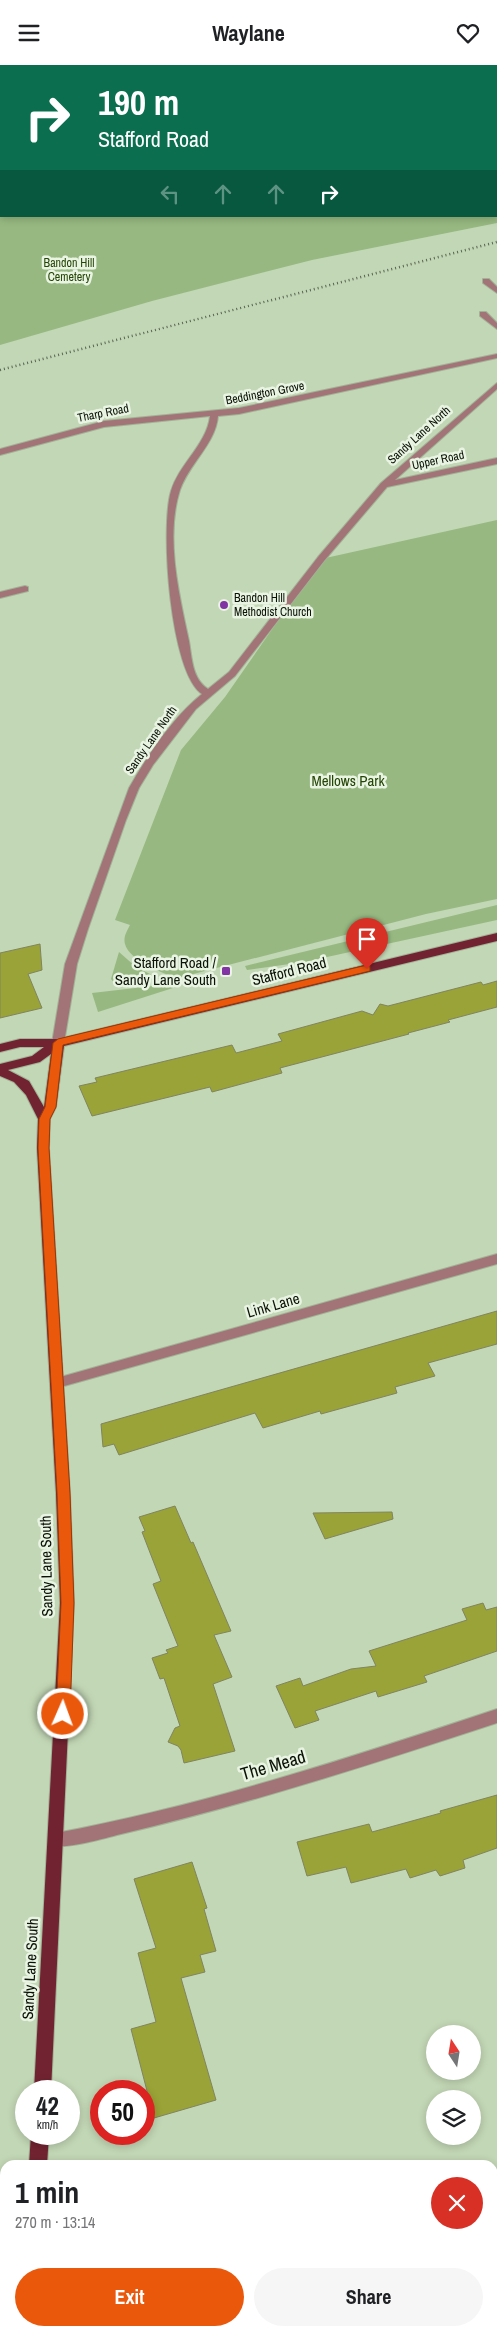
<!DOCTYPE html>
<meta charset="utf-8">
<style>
:root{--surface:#fff;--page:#f6f6f6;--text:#202124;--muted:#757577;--accent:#ea580c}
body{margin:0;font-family:"Archivo Narrow",sans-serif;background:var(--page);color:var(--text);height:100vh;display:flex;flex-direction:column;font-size:19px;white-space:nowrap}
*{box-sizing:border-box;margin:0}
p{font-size:16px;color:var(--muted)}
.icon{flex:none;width:28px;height:28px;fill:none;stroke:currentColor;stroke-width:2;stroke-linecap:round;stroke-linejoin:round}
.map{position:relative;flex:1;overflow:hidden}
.sheet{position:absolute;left:0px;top:2095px;width:498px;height:176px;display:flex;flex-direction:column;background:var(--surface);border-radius:15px 15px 0 0;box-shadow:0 2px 8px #0003}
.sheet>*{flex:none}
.guide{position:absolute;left:0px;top:0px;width:498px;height:152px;box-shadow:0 2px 8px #0003;background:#0b6e4f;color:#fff;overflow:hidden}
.needle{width:32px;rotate:348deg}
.controls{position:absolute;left:426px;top:1960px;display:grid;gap:10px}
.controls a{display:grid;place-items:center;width:55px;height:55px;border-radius:50%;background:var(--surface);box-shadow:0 2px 8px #0003;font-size:25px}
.speed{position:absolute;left:15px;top:2015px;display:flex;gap:10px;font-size:25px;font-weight:700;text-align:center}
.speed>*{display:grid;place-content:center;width:65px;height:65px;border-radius:50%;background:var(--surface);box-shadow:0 2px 8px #0003;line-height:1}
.speed small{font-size:12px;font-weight:400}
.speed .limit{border:8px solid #d22;background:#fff;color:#111}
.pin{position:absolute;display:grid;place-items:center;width:42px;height:42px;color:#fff;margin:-51px -21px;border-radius:50% 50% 50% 0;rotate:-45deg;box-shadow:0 0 5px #0007}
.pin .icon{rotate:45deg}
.me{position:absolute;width:55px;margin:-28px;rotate:2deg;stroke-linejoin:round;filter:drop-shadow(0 0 4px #0008)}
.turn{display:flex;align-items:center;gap:18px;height:105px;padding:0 15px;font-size:22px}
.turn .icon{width:65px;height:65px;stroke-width:2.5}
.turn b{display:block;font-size:35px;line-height:42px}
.lanes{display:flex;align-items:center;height:48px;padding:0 15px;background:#0003;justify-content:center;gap:25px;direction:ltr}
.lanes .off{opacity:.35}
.round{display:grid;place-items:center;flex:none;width:52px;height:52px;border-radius:26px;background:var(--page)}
.headline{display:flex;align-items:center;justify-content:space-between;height:85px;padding:0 15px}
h1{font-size:30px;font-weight:700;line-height:38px}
.cta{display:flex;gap:10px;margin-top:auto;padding:10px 15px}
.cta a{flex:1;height:58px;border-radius:30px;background:var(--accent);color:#fff;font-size:20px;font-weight:700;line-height:58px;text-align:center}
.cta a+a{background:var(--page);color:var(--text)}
header{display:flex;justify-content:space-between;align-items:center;height:65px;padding:0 15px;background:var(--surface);font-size:22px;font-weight:700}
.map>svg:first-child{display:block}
</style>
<header><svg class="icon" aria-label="menu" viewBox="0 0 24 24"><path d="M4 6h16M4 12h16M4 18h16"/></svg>Waylane<svg class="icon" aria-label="heart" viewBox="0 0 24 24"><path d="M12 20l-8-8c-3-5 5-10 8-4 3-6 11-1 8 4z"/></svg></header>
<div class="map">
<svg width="497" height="2271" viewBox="0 0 497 2271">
<rect width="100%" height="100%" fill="#c2d7b5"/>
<!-- green -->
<path fill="#97b981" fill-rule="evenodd" d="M0,0H497V158L312,195L152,236L0,280ZM1,1H496V151H1Z
M497,455V834L426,849L178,913C163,909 129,895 125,879C123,872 127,866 130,860L115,855L181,685L225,632L321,494Z
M497,840V855L304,897L247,905L245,901Z
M119,887L136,902L160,914L116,920L111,914Z
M170,919L173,923L98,947L92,928Z"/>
<!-- building -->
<path fill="#9aa337" stroke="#808460" d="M40,879L42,905L28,909L42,943L0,953V888Z
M497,916V942L448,955L450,957L408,968L409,969L280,1003L282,1008L212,1027L210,1022L92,1051L79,1021L97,1017L95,1013L232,980L236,988L282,976L278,969L362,946L373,950L380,939L388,941L481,917L483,920Z
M497,1246V1279L428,1298L435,1311L395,1322L397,1328L321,1349L320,1346L263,1363L255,1348L119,1390L114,1379L103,1382L101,1359Z
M175,1441L191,1478L193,1477L231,1566L214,1570L232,1612L213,1619L235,1686L184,1698L181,1685L178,1681L168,1677L175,1663L180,1661L164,1613L160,1614L152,1593L168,1588L166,1585L178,1581L153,1519L161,1516L142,1467L145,1466L139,1452Z
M392,1447L393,1454L325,1474L313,1448Z
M483,1538L486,1545L497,1542V1586L424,1611L427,1617L378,1632L376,1626L315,1646L319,1655L295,1663L276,1621L300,1613L303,1621L351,1604L376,1601L369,1586L467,1555L462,1544Z
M497,1730V1783L463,1795L465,1803L440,1811L436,1805L410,1813L406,1804L351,1818L346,1802L307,1811L297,1777L369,1759L372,1767L441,1748L440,1746Z
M192,1797L207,1843L204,1844L216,1886L200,1890L205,1907L181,1913L216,2035L154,2053L131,1964L156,1957L138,1888L156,1883L134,1814Z"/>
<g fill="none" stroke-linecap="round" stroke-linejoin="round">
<!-- minor casing -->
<g stroke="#a1b396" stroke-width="2">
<path id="minor" d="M483,214H489L497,222V228L483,218Z
M480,247H486L497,258V264L480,251Z
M497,289V293L239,349L218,351C216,378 189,399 180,425C165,472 179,529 189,576C192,593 192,614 208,624L229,607L318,492L381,418L497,318V324L395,415L497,393V399L387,422L324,496L235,611L196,644L153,700L139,723L126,755L88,864L77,899L64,978L62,981H54L52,978L65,899L129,723C148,690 172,653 202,629C170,608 160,462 171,426C179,399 207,379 210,351L104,362L0,390V384L104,356L239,343Z
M25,521L28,522V526L0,533V527Z
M497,1189V1199L57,1323L52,1322L50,1318L52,1314L57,1313Z
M497,1644V1658C372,1699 246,1740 117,1770C102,1774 64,1785 50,1780L48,1775L50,1770L56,1768C206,1740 352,1692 497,1644Z"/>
</g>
<!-- major casing -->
<g stroke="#a1b396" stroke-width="2">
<path id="major" d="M497,868V876L64,981L56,1042L50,1054L49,1083L70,1428L74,1538L51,2026H34L60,1538L56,1428L37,1083L38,1054L26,1030L14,1017L0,1011V999L32,991L44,982H20L0,987V979L20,974H58ZM51,989L44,1042L29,1016L8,1005L40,997Z
M31,2069H49L47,2100H29Z
M19,2266H37V2271H19Z"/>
</g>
<!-- minor -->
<use href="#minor" fill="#a27477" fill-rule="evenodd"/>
<!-- major -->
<use href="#major" fill="#722331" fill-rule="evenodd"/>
<!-- rail -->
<path stroke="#586550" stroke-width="2.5" stroke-dasharray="1 3" stroke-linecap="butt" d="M0,305L497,177"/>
</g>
<!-- route -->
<path fill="#ea580c" stroke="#983908" d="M367,900L370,901V906L63,980L56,1042L50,1054L49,1083L70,1428L74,1538L70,1649L68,1653L63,1655L58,1653L56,1649L61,1538L57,1428L38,1083L39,1054L45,1042L53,978L58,974Z"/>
<!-- markers -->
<g fill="#8234a4" stroke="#e9f4e3" stroke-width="2">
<circle cx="224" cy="540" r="5"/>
<rect x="221" y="901" width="10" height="10" rx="2.5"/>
</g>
<g text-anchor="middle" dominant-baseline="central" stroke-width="5" stroke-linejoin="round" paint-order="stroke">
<!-- far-park labels -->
<g font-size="12" fill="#244504" stroke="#e9f4e3">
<text x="69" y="198">Bandon Hill<tspan x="69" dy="14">Cemetery</tspan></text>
</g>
<!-- far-street labels -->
<g font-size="12" fill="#0a1106" stroke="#e9f4e3">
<text transform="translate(265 328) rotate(-11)">Beddington Grove</text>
<text transform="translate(103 348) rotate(-11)">Tharp Road</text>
<text transform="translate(419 370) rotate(-42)">Sandy Lane North</text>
<text transform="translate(438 395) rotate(-12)">Upper Road</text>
<text transform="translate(151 675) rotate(-55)">Sandy Lane North</text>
</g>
<!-- far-poi labels -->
<g font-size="12" fill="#0a1106" stroke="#e9f4e3" text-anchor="start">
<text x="234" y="533">Bandon Hill<tspan x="234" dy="14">Methodist Church</tspan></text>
</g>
<!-- park labels -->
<g font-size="15" fill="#244504" stroke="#e9f4e3">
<text x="348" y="715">Mellows Park</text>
</g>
<!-- poi labels -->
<g font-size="15" fill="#0a1106" stroke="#e9f4e3" text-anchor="end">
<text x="216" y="897">Stafford Road /<tspan x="216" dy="17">Sandy Lane South</tspan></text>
</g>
<!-- street labels -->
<g font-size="15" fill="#0a1106" stroke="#e9f4e3">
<text transform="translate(289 906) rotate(-14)">Stafford Road</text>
<text transform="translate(273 1240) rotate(-16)">Link Lane</text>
<text transform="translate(46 1501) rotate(-91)">Sandy Lane South</text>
<text transform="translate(30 1904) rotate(-87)">Sandy Lane South</text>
</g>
<!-- near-street labels -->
<g font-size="18" fill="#0a1106" stroke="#e9f4e3">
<text transform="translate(273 1700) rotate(-16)">The Mead</text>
</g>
</g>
</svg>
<div class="controls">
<a><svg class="needle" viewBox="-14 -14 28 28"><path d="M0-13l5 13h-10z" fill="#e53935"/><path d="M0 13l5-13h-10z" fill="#757577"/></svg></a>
<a><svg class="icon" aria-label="layers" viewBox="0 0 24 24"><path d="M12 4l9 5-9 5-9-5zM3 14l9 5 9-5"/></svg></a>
</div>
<div class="speed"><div>42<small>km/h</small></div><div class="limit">50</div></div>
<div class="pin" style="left:367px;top:904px;background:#d93025"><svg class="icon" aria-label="arrive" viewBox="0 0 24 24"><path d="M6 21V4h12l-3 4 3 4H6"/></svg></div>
<svg class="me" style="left:63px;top:1649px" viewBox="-20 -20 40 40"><circle r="17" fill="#ea580c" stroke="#fff" stroke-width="3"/><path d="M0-11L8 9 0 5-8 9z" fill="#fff"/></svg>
<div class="guide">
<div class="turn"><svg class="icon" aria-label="right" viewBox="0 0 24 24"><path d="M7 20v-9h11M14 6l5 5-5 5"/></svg><div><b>190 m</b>Stafford Road</div></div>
<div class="lanes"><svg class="icon off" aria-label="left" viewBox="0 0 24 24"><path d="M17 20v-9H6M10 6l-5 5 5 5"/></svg><svg class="icon off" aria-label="ahead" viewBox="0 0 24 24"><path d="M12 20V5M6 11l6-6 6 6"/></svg><svg class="icon off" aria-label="ahead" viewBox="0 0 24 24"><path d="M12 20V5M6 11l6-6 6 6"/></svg><svg class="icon" aria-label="right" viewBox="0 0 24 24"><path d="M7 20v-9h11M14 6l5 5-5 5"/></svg></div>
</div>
<section class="sheet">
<div class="headline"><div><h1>1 min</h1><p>270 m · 13:14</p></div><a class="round" style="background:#d93025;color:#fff"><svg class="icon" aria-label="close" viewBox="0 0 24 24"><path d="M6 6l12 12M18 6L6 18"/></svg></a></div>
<div class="cta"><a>Exit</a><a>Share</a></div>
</section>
</div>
